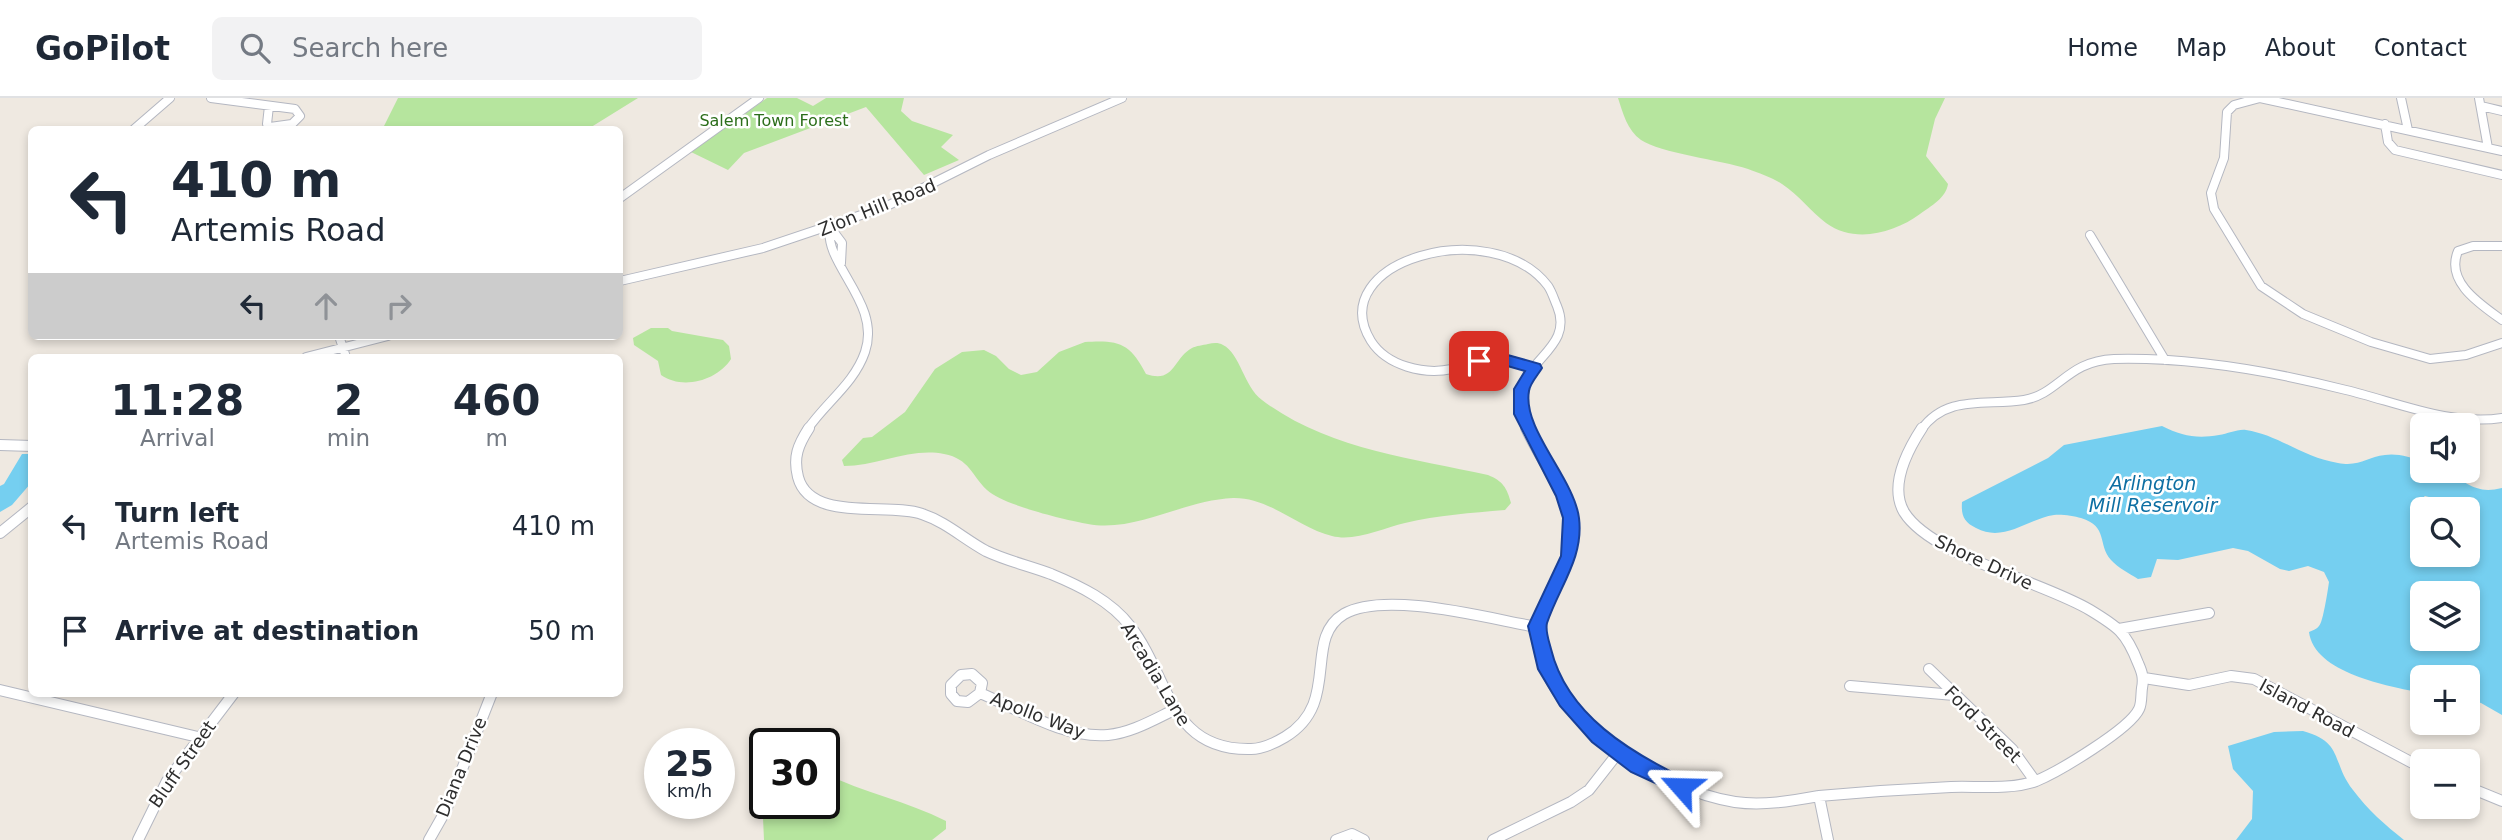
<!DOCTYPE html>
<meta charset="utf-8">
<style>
:root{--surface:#fff;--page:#f2f2f3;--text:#1f2937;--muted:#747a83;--line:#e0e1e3}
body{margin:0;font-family:"DejaVu Sans",sans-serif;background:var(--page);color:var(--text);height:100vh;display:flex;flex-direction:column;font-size:26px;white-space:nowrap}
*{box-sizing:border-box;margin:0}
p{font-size:23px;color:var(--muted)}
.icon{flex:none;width:38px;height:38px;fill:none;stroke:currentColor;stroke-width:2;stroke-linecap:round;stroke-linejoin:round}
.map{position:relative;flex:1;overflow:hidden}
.side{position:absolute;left:28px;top:256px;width:595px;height:343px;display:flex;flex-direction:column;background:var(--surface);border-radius:10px;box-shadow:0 4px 10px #0003}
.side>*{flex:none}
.hud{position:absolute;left:28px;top:28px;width:595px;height:214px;border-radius:10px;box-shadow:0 4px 10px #0003;background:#fff;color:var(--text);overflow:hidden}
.fabs{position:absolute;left:2410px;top:315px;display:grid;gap:14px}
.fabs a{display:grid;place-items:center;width:70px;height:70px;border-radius:10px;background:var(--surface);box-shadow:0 4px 10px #0003;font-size:35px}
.speed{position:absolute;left:644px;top:630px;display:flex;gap:14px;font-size:35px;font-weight:700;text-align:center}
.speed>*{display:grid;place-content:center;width:91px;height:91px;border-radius:50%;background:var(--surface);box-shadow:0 4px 10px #0003;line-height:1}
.speed small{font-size:18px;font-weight:400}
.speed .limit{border:4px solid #111;border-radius:10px;background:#fff;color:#111}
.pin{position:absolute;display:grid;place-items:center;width:60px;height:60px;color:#fff;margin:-30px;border-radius:14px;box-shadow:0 4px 10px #0006}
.me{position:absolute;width:77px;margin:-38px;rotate:295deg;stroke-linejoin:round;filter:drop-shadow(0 0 5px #0008)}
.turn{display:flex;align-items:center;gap:24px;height:147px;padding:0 28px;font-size:32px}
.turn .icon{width:91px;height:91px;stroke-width:2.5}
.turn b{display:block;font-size:49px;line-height:60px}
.lanes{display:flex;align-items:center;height:66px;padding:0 28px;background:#0003;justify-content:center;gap:35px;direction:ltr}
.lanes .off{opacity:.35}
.eta{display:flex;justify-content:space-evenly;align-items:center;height:119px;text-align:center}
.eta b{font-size:42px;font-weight:800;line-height:49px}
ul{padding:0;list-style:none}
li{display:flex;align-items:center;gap:21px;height:105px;padding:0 28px}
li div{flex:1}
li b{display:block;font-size:26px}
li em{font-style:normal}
header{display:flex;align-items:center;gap:42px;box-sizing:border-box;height:98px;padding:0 35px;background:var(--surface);border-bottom:2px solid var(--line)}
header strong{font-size:33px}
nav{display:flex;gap:38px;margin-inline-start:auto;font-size:24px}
.search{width:490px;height:63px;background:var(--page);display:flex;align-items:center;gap:18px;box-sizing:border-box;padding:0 24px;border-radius:10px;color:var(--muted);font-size:26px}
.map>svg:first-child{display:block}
</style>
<header>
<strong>GoPilot</strong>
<div class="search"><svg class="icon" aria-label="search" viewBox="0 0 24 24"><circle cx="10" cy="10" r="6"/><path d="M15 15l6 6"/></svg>Search here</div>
<nav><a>Home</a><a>Map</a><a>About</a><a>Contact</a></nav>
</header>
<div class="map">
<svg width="2502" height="742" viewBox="0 0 2502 742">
<rect width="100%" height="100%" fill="#efe9e1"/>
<!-- green -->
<path fill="#b6e59e" d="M398,0H638L588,31L382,32Z
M767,0H797L813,8L826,0H904L901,13L912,23L953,37L941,49L959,62L924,77L866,9L744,55L728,72L691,54Z
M1618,0H1945L1935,21L1926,58L1948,86C1946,100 1931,108 1920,116C1894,135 1855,146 1826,125C1811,114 1799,97 1782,86C1773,80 1759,75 1748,71C1721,62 1660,55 1641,42C1627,32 1623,15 1618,0Z
M651,230H668L672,233L723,242L729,248L731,261C717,283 682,292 661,277L658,263L634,247L633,240Z
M1085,244C1119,242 1130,245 1146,276C1175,286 1173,260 1192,250C1196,248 1203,247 1208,246C1213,245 1218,244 1223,247C1240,255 1244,289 1262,302C1327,351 1411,360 1488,377C1503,383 1507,390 1511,405L1505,412C1471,415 1438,417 1405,425C1383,430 1355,444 1332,438C1299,430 1269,399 1233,400C1184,402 1135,435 1088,426C1065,422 1003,407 987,392C971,377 970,361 944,356C912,349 877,368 844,368L842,362L863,340L872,339L905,314L935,271L962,254L984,252L996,258L1009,271L1021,277L1037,274L1059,254Z
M765,662V705H824V675C864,695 907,703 946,723V731L932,742H764L761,676Z"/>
<!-- water -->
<path fill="#75cff0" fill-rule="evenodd" d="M2162,328C2182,338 2197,341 2219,337C2228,336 2237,331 2246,332C2279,337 2304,360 2338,365C2360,369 2367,359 2385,357C2396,355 2412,359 2422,364V373C2429,373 2438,371 2444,374C2468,383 2474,397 2502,390V617L2481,605L2468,602V579H2422V595C2388,588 2314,575 2309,534C2313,532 2317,531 2319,528C2323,525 2328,491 2329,484L2324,474L2308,468L2289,473L2280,471L2248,453L2233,450L2178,462L2157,461L2151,479L2138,481C2129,475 2118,470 2111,462C2097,446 2109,429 2081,420C2074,418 2061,416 2054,417C2027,421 2004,445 1976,430C1964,424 1961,418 1962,404L2048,360L2064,347ZM2425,398C2441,401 2452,411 2468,411V457H2422V418L2411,409ZM2468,495V541H2422V495Z
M22,356H31V385L12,407L0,414V388L4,386Z
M2303,633C2344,644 2331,664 2353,692C2368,712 2385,727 2404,742H2236L2252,721L2253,693L2233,671L2228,648L2274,634Z"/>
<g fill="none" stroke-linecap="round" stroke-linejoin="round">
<!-- minor-far1 casing -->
<g stroke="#b4b7c1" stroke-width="10">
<path id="minor-far1" d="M211,0L295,11L300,18L292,26L270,29L267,26L269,8
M2401,0L2408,32
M2479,0L2488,50
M2481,8L2502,13
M2385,26L2388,44L2395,52L2502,77
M133,32L170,0
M2502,53L2260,0L2234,7L2227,14L2224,60L2211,95L2214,111L2261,188L2303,216L2371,244L2430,261L2466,257L2502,245
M620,100L759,0
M830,129L842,145L841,165
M2090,137L2165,262
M2502,148H2473L2458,153C2445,184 2480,206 2502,222
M620,183L763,150L885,109L989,57L1122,0
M339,238L346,259
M306,259L388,238
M807,332C825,305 854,286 865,254C882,205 823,166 830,129
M1527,332C1522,318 1518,305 1522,290C1531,259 1573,246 1557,208C1554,201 1552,194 1548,188C1492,115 1322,163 1371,243C1387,268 1424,277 1452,271C1466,269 1479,261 1493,261C1507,260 1521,265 1534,270
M1921,332C1946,296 1986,308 2024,302C2059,296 2067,263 2114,261C2192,259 2271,273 2346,292C2396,304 2451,328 2502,320"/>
</g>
<!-- minor casing -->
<g stroke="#b4b7c1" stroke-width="12">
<path id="minor" d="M809,330C798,347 793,359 798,379C810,425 889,404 922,416C946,424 964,441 986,453C1007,463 1030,468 1051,476C1080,488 1111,503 1130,528C1170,579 1168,653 1251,651C1263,651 1275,645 1285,639C1342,605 1302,541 1344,516C1386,492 1490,521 1537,529
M1526,330C1552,386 1590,416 1559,481C1550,500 1535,518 1537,540C1546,623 1660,692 1735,704C1763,708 1791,703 1819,698
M0,347L32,348
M0,435L32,409
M2119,531L2209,515
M1929,571L2012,651L2035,683
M972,576L982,585L980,595L968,604L957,603L951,596V587L961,577Z
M2144,580L2189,587L2231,578L2254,581L2422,670
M1850,588L1954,597
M0,592L198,639
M980,595C1018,611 1065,641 1108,637C1131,635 1153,622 1174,612
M2468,689L2502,703
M138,742L167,683L234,595
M429,742L446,712L492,595
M1336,742L1352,736L1364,742
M1493,742L1571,704L1589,692L1618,655
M1828,742L1819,698C1863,694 1907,691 1951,689C1977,688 2011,692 2036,683C2058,674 2130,631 2139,611C2142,605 2141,596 2142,590C2144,580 2142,574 2138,565C2126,534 2118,529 2090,512C2044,484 1931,458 1904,414C1889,388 1907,353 1922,330"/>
</g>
<!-- minor-far1 -->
<use href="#minor-far1" stroke="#fff" stroke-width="8"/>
<!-- minor -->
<use href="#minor" stroke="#fff" stroke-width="10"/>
</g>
<!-- route -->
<path fill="#2563eb" stroke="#184099" stroke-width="2" d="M1504,256L1540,266L1542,270C1538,277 1530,285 1529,293C1522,331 1574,380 1579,420C1584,460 1559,489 1547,525C1545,533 1549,543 1551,551C1567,617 1631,655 1688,682L1691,689L1688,695L1681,697L1631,674L1592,644L1560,608L1538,571L1528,528L1561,458L1563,420L1556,398L1514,316V291L1525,273L1504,267L1479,269L1471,263L1479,258Z"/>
<g text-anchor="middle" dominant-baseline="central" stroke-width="5" stroke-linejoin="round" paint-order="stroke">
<!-- far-park labels -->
<g font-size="16" fill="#2c6e1b" stroke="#fff">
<text x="774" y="22">Salem Town Forest</text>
</g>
<!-- street labels -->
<g font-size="18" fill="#2e2e2e" stroke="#fff">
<text transform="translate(877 109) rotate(-22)">Zion Hill Road</text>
<text transform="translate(1984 464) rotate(25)">Shore Drive</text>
<text transform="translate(1156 576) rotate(59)">Arcadia Lane</text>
<text transform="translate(2307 610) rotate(28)">Island Road</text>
<text transform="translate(1038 617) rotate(21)">Apollo Way</text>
<text transform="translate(1983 626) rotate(45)">Ford Street</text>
<text transform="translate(182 666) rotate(-55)">Bluff Street</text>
<text transform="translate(461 669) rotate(-68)">Diana Drive</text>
</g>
<!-- water labels -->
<g font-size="19" font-style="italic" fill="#0d6fa3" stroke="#fff">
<text x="2153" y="385">Arlington<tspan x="2153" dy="22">Mill Reservoir</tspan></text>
</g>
</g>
</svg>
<div class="fabs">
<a><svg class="icon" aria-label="sound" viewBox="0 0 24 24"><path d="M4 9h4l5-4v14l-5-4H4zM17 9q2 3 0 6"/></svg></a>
<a><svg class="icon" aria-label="search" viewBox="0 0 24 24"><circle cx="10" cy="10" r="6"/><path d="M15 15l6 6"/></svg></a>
<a><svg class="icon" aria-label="layers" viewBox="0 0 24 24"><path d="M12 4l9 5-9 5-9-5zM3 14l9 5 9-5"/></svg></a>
<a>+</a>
<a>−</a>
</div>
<div class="speed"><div>25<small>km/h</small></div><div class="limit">30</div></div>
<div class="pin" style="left:1479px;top:263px;background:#d93025"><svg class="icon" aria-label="arrive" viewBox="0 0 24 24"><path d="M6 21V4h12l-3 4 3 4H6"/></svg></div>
<svg class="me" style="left:1681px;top:689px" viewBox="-20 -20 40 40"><path d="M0-17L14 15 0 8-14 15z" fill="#2563eb" stroke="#fff" stroke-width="4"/></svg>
<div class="hud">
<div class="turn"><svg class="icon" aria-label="left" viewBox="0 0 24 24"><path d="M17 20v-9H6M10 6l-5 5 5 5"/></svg><div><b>410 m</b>Artemis Road</div></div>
<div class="lanes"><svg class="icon" aria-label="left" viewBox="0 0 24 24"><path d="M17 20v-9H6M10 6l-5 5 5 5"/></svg><svg class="icon off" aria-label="ahead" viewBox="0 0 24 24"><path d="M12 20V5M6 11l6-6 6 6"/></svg><svg class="icon off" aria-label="right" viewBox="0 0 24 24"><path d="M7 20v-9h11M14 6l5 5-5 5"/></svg></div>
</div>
<section class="side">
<div class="eta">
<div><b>11:28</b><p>Arrival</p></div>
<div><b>2</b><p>min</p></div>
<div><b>460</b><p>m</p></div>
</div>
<ul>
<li><svg class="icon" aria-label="left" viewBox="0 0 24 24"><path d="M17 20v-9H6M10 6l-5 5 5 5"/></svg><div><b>Turn left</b><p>Artemis Road</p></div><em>410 m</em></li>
<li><svg class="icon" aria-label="arrive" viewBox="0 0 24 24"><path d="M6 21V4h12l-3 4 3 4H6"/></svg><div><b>Arrive at destination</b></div><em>50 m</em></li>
</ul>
</section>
</div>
